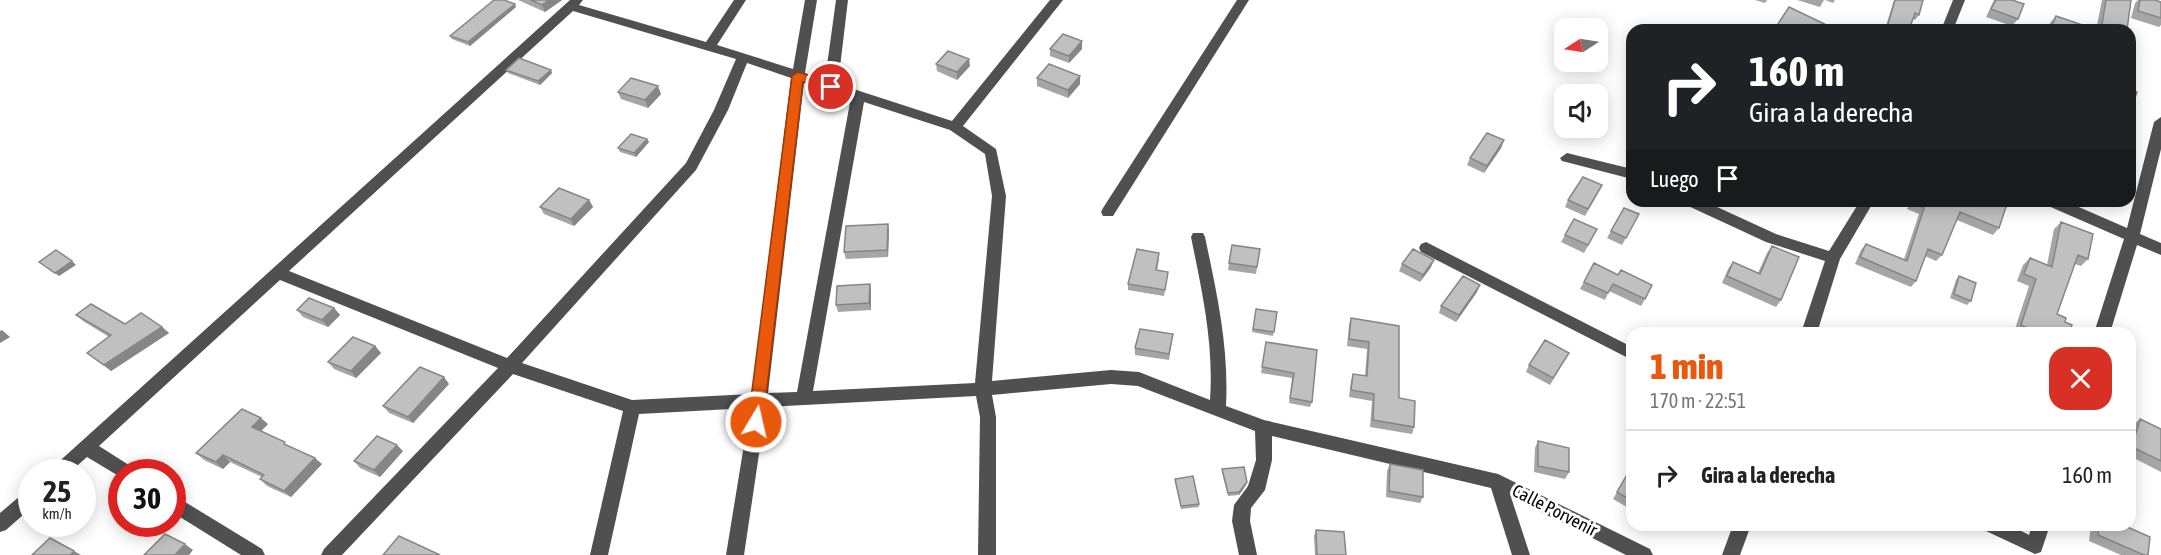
<!DOCTYPE html>
<html lang="es">
<meta charset="utf-8">
<style>
:root{--surface:#fff;--page:#f6f6f6;--text:#222;--muted:#767676;--line:#e0e0e0;--accent:#ea580c}
body{margin:0;font-family:"Asap Condensed",sans-serif;background:var(--page);color:var(--text);height:100vh;display:flex;flex-direction:column;font-size:22px;white-space:nowrap}
*{box-sizing:border-box;margin:0}
p{font-size:20px;color:var(--muted)}
.icon{flex:none;width:33px;height:33px;fill:none;stroke:currentColor;stroke-width:2;stroke-linecap:round;stroke-linejoin:round}
.map{position:relative;flex:1;overflow:hidden}
.side{position:absolute;left:1626px;top:327px;width:510px;height:204px;display:flex;flex-direction:column;background:var(--surface);border-radius:18px;box-shadow:0 3px 15px #0003}
.side>*{flex:none}
.banner{position:absolute;left:1626px;top:24px;width:510px;height:183px;border-radius:18px;box-shadow:0 3px 15px #0003;background:#202124;color:#fff;overflow:hidden}
.needle{width:39px;rotate:258deg}
.buttons{position:absolute;left:1554px;top:18px;display:grid;gap:12px}
.buttons a{display:grid;place-items:center;width:54px;height:54px;border-radius:12px;background:var(--surface);box-shadow:0 3px 15px #0003;font-size:30px}
.speed{position:absolute;left:18px;top:459px;display:flex;gap:12px;font-size:30px;font-weight:700;text-align:center}
.speed>*{display:grid;place-content:center;width:78px;height:78px;border-radius:50%;background:var(--surface);box-shadow:0 3px 15px #0003;line-height:1}
.speed small{font-size:15px;font-weight:400}
.speed .limit{border:9px solid #d22;background:#fff;color:#111}
.pin{position:absolute;display:grid;place-items:center;width:51px;height:51px;color:#fff;margin:-26px;border:3px solid #fff;border-radius:50%;box-shadow:0 2px 6px #0007}
.me{position:absolute;width:66px;margin:-33px;rotate:9deg;stroke-linejoin:round;filter:drop-shadow(0 0 4px #0008)}
.turn{display:flex;align-items:center;gap:21px;height:126px;padding:0 24px;font-size:27px}
.turn .icon{width:78px;height:78px;stroke-width:2.5}
.turn b{display:block;font-size:42px;line-height:51px}
.then{display:flex;align-items:center;height:57px;padding:0 24px;background:#0003;gap:12px;font-size:22px}
.round{display:grid;place-items:center;flex:none;width:63px;height:63px;border-radius:18px;background:var(--page)}
.headline{display:flex;align-items:center;justify-content:space-between;height:102px;padding:0 24px}
h1{font-size:36px;font-weight:800;line-height:45px;color:var(--accent)}
ul{padding:0;list-style:none}
li{display:flex;align-items:center;gap:18px;height:90px;padding:0 24px;border-top:2px solid var(--line)}
li div{flex:1}
li b{display:block;font-size:22px}
li em{font-style:normal}
.map>svg:first-child{display:block}
</style>
<div class="map">
<svg width="2161" height="555" viewBox="0 0 2161 555">
<rect width="100%" height="100%" fill="#fff"/>
<g fill="none" stroke-linecap="round" stroke-linejoin="round">
<!-- minor -->
<path fill="#505050" fill-rule="evenodd" d="M570,0H583L579,5L706,42L734,0H746L717,45L793,69L805,0H817L805,73L825,80L836,0H848L838,84L952,121L1050,0H1063L963,126L996,149L1006,196L992,381L1111,370L1139,372L1210,400C1214,344 1202,291 1191,237L1193,233H1203L1205,237C1217,294 1229,347 1226,406L1264,420L1498,474L1650,549L1653,555H1626L1511,497L1530,555H1512L1491,488L1272,436V460L1265,490L1251,508L1250,521L1257,555H1239L1232,521L1234,505L1248,486L1256,460L1255,431L1138,386L1111,384L992,395L996,417V555H978L980,417L976,396L766,407L744,555H726L750,408L639,414L608,555H590L623,411L513,374L342,555H321L324,549L498,368L280,280L99,446L132,467L134,472H122V478L87,457L70,472H51L53,467ZM573,11L736,59L714,110L686,163L507,358L289,271ZM747,63L791,78L752,394L632,400L522,363L696,170L728,110ZM804,82L851,97L797,392L768,393ZM864,102L950,130L985,154L992,196L975,383L813,391Z
M1237,0H1249L1113,216H1103L1101,212L1103,208Z
M1953,0H1965L1953,30H1941Z
M2161,117V149L2140,234L2161,243V255L2137,245L2110,333H2094L2124,239L2046,205L2044,201H2065L2127,228L2154,122Z
M1567,153L1632,169V179L1562,161L1560,158Z
M1684,201H1704L1776,234L1829,251L1860,201H1874L1840,259L1817,333H1801L1825,261L1766,242L1686,205Z
M1426,242L1632,347V360L1421,252L1419,248L1421,244Z
M32,489V507L6,530L0,532V513L26,491Z
M172,494L262,549L265,555H241L172,512Z
M1733,525H1751L1740,555H1722Z
M1983,525H2010L2029,535L2032,525H2050L2041,552L2035,554L1986,531Z"/>
</g>
<!-- wall -->
<path fill="#a5a5a5" d="M518,0H562L545,12Z
M1755,0H1767L1765,3Z
M1797,0H1824L1820,7Z
M1825,0H1835L1833,3Z
M1894,0H1923L1919,15L1915,20L1913,19L1909,30L1885,29Z
M1994,0H2012L2018,19L2012,26L1986,17Z
M2102,0H2131L2127,30H2047L2050,23L2056,16L2096,30Z
M2138,0H2155L2161,2V25L2159,27L2131,18L2135,3Z
M516,7L470,46L452,39L450,36Z
M1050,49H1082L1069,63L1050,56Z
M936,64L970,66L957,80L937,71Z
M506,70H551L552,73L540,85L508,73Z
M1037,78L1080,84L1068,98L1037,86Z
M618,92L661,94L648,108L621,99Z
M647,139L649,142L636,157L620,152L618,148Z
M1504,140L1501,148L1484,173L1467,165L1470,158Z
M1598,193L1585,216L1565,207L1568,200Z
M589,200L593,207L574,226L544,214L540,207Z
M1911,201H2008L1999,228L1993,235L1957,220L1942,255L1936,261L1925,256L1916,281L1911,287L1855,264L1861,250L1866,244L1904,259L1919,214L1907,209Z
M1624,208L1639,214L1622,245L1607,238Z
M2061,222L2088,259L2081,266L2075,264L2057,314L2065,322L2069,333H2016L2014,332L2029,286L2017,281L2023,265L2030,258L2047,265L2054,229Z
M888,224L889,231L888,257L846,259L844,252Z
M1597,229L1584,253L1561,242L1565,235Z
M1232,245L1260,249L1256,274L1228,270Z
M1772,246L1781,300L1776,307L1722,283L1728,269L1733,262L1758,273L1767,253Z
M1159,259L1157,271L1168,272L1164,296L1128,290V284Z
M1594,263L1645,299L1641,306L1609,291L1605,300L1580,289Z
M1402,264L1431,267L1420,282L1399,271Z
M1959,276L1971,301L1967,305L1950,298L1956,280Z
M870,284L871,291V310L838,312L836,305Z
M1477,292L1456,322L1439,313L1441,306Z
M334,308L340,315L328,327L303,317L297,310Z
M1256,309L1277,312L1273,336L1252,332Z
M76,315L125,324L162,327L169,333L111,371L87,353L109,337L83,321Z
M1351,318L1399,326V398L1414,427L1412,434L1370,427L1372,401L1349,397L1351,381L1353,374L1365,376L1367,349L1347,346L1349,325Z
M1173,334L1169,360L1135,355V348Z
M1266,342L1317,350L1312,402L1310,407L1289,403L1292,378L1261,373Z
M375,346L381,353L356,378L334,369L328,362Z
M1569,353L1550,385L1526,372L1529,365Z
M449,384L413,423L389,413L383,406Z
M2140,419L2161,429V472L2130,456V430L2131,426Z
M268,424L261,431L322,464L291,497L267,486L260,479L262,477L230,462L223,469L204,460L196,453Z
M1538,441L1569,472L1565,479L1534,472L1535,448Z
M403,451L380,477L360,468L354,461Z
M1390,464L1423,497L1420,503L1386,497L1387,471Z
M1632,466V510L1613,499Z
M1222,469L1246,485L1239,495L1228,496L1222,472Z
M1175,479L1199,504V507L1181,509L1175,482Z
M2091,525H2123L2148,555H2121L2089,541Z
M1316,530L1346,555H1315L1314,536Z"/>
<!-- shaded-wall -->
<path fill="#868686" d="M549,0H562L545,12L542,5Z
M515,4L516,7L470,46L468,42Z
M1082,41V49L1069,63V56Z
M969,59L970,66L957,80V72Z
M551,70L552,73L540,85L538,81Z
M1080,76V84L1068,98V90Z
M658,86L661,94L648,108L645,100Z
M647,139L649,142L636,157L634,153Z
M1504,140L1501,148L1484,173L1487,166Z
M589,200L593,207L574,226L571,219Z
M888,224L889,231L888,257L887,250Z
M1434,260L1431,267L1420,282L1423,275Z
M72,261L76,265L59,276L55,273Z
M870,284L871,291V310L869,303Z
M1480,285L1477,292L1456,322L1459,315Z
M334,308L340,315L328,327L322,320Z
M162,327L169,333L111,371L104,365Z
M2,330L10,337L0,343V331Z
M375,346L381,353L356,378L351,371Z
M444,377L449,384L413,423L408,417Z
M261,418L268,424L259,433L252,427Z
M397,445L403,451L380,477L374,470Z
M223,455L230,462L223,469L216,462Z
M315,458L322,464L291,497L284,491Z
M1247,482L1246,485L1239,495V492Z
M185,544L193,550L189,555H175Z
M74,551L81,555H70Z"/>
<!-- building -->
<path fill="#c0c0c0" stroke="#868686" stroke-width="1.5" d="M494,0H504L515,4L468,42L450,36Z
M531,0H549L542,5Z
M1895,0H1923L1919,15L1915,13L1909,30H1892L1889,29L1890,25L1888,24Z
M1996,0H2012L2024,4L2018,19L1991,9Z
M2106,0H2131L2127,30H2101Z
M2140,0H2155L2161,2V18L2138,11Z
M1789,7L1837,30H1774Z
M2056,16L2097,30H2050Z
M1063,34L1082,41L1069,56L1050,49Z
M948,51L969,59L957,72L936,64Z
M519,58L551,70L538,81L506,70Z
M1049,64L1080,76L1068,90L1037,78Z
M631,78L658,86L645,100L618,92Z
M2130,90L2137,92L2130,111Z
M1487,133L1504,140L1487,166L1470,158Z
M631,134L647,139L634,153L618,148Z
M1583,177L1602,185L1588,209L1568,200Z
M559,188L589,200L571,219L540,207Z
M1913,201H2008L1999,228L1960,212L1942,255L1928,249L1916,281L1860,257L1866,244L1907,261L1924,208L1912,203Z
M1624,208L1639,214L1626,238L1611,231Z
M1574,219L1597,229L1588,245L1565,235Z
M2061,222L2093,234L2088,259L2078,255L2057,314L2066,318L2065,322L2072,325L2069,333H2039L2021,325L2036,279L2024,274L2030,258L2052,267Z
M888,224L887,250L844,252L846,226Z
M1232,245L1260,249L1257,267L1229,263Z
M1772,246L1799,257L1781,300L1727,276L1733,262L1760,274Z
M1137,249L1159,253L1156,270L1168,272L1165,290L1128,284Z
M1413,249L1434,260L1423,275L1402,264Z
M56,250L72,261L55,273L39,262Z
M1594,263L1618,275L1621,270L1652,285L1645,299L1613,284L1608,293L1584,282Z
M1463,276L1480,285L1459,315L1441,306Z
M1959,276L1976,283L1971,301L1954,294Z
M870,284L869,303L836,305L837,286Z
M309,298L334,308L322,320L297,310Z
M91,304L125,324L141,313L162,327L104,365L87,353L111,335L76,315Z
M1256,309L1277,312L1274,332L1253,329Z
M1351,318L1399,326V398L1415,401L1414,427L1373,420L1374,394L1351,390L1353,374L1367,376L1369,342L1349,339Z
M1140,329L1173,334L1169,354L1135,348Z
M353,337L375,346L351,371L328,362Z
M1545,340L1569,353L1553,378L1529,365Z
M1266,342L1317,350L1312,402L1290,398L1294,373L1262,367Z
M420,367L444,377L408,417L383,406Z
M242,409L261,418L252,427L285,442L284,444L315,458L284,491L260,479L264,475L223,455L216,462L196,453Z
M2140,419L2161,429V461L2132,447Z
M377,436L397,445L374,470L354,461Z
M1538,441L1569,448V472L1538,466Z
M1390,464L1423,470V497L1389,491Z
M1632,466V501L1617,492Z
M1244,467L1247,482L1239,492L1228,493L1222,469Z
M1193,476L1199,504L1181,506L1175,479Z
M2099,525H2123L2150,537L2148,555H2144L2098,535Z
M1316,530L1344,532L1346,555H1317Z
M165,534L185,544L175,555H144Z
M399,536L440,555H383Z
M50,538L74,551L70,555H32Z"/>
<!-- route -->
<path fill="#ea580c" stroke="#983908" stroke-width="1.5" d="M798,72L835,84L837,87L831,91L803,82L763,422L761,426L756,428L751,426L748,422L792,76Z"/>
<g text-anchor="middle" dominant-baseline="central" stroke-width="6" stroke-linejoin="round" paint-order="stroke">
<!-- street labels -->
<g font-size="18" fill="#000" stroke="#fff">
<text transform="translate(1555 510) rotate(27)">Calle Porvenir</text>
</g>
</g>
</svg>
<div class="buttons">
<a><svg class="needle" viewBox="-14 -14 28 28"><path d="M0-13l5 13h-10z" fill="#e53935"/><path d="M0 13l5-13h-10z" fill="#767676"/></svg></a>
<a><svg class="icon" aria-label="sound" viewBox="0 0 24 24"><path d="M4 9h4l5-4v14l-5-4H4zM17 9q2 3 0 6"/></svg></a>
</div>
<div class="speed"><div>25<small>km/h</small></div><div class="limit">30</div></div>
<div class="pin" style="left:831px;top:87px;background:#d93025"><svg class="icon" aria-label="arrive" viewBox="0 0 24 24"><path d="M6 21V4h12l-3 4 3 4H6"/></svg></div>
<svg class="me" style="left:756px;top:422px" viewBox="-20 -20 40 40"><circle r="17" fill="#ea580c" stroke="#fff" stroke-width="3"/><path d="M0-11L8 9 0 5-8 9z" fill="#fff"/></svg>
<div class="banner">
<div class="turn"><svg class="icon" aria-label="right" viewBox="0 0 24 24"><path d="M7 20v-9h11M14 6l5 5-5 5"/></svg><div><b>160 m</b>Gira a la derecha</div></div>
<div class="then">Luego<svg class="icon" aria-label="arrive" viewBox="0 0 24 24"><path d="M6 21V4h12l-3 4 3 4H6"/></svg></div>
</div>
<section class="side">
<div class="headline"><div><h1>1 min</h1><p>170 m · 22:51</p></div><a class="round" style="background:#d93025;color:#fff"><svg class="icon" aria-label="close" viewBox="0 0 24 24"><path d="M6 6l12 12M18 6L6 18"/></svg></a></div>
<ul>
<li><svg class="icon" aria-label="right" viewBox="0 0 24 24"><path d="M7 20v-9h11M14 6l5 5-5 5"/></svg><div><b>Gira a la derecha</b></div><em>160 m</em></li>
</ul>
</section>
</div>
